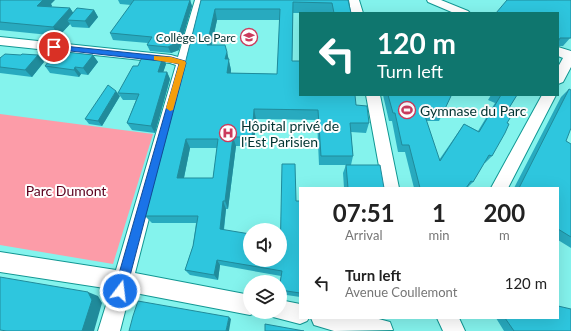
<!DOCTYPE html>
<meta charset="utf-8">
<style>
:root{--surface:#fff;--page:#f2f2f2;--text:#222;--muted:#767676}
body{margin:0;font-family:Lato,sans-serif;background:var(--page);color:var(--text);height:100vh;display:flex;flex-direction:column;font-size:15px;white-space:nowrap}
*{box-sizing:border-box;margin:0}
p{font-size:13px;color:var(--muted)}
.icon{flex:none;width:22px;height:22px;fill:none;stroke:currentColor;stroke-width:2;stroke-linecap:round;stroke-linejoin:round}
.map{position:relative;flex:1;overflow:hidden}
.details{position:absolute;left:299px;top:187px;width:260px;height:132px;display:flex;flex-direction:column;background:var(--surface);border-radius:0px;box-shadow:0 4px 16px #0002}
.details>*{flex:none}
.top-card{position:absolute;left:299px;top:12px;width:260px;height:84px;border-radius:0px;box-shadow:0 4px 16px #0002;background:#0f766e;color:#fff;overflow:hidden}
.controls{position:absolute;left:243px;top:223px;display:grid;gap:8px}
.controls a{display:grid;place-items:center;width:44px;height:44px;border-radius:50%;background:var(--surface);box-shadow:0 4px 16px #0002;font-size:20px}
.pin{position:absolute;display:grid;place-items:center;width:34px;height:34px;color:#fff;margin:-17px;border:2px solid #fff;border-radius:50%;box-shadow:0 1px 4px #0007}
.me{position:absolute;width:44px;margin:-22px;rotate:15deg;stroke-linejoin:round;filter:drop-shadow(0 0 3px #0008)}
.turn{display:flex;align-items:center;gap:14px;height:84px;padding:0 12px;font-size:18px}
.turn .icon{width:52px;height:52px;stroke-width:2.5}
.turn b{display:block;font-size:28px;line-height:34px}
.eta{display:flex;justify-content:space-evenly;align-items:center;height:68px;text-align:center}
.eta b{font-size:24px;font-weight:700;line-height:28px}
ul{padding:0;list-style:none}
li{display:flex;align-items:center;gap:12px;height:56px;padding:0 12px}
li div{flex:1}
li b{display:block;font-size:15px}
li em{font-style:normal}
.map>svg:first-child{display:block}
</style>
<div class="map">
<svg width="571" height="331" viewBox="0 0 571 331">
<rect width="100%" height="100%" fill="#84f3ed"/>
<!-- green -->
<path fill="#fc9ca8" d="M0,114L153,134L113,264L0,245Z"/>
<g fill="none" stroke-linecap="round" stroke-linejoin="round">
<!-- minor casing -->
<g stroke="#119793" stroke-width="2">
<path id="minor" d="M195,0H205L135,273L250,295V312H257L250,315L130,292L120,331H98L111,289L0,272V252L116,270L176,65L170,63L0,45V37L171,55L178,57Z
M349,0H359L363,13H351Z
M427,0H441L468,11L470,13H454L428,2Z
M558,47L571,51V67L563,82L558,84V67L563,58L558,56Z
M366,95H380L399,188H383Z
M542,95H556L508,188H491Z
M280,300L300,304V318H309L307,321L300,324L273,317L271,312H280Z
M311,318H375L390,322L393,330L334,331L314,325Z
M437,318H459L465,331H443Z"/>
</g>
<!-- minor -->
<use href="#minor" fill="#fff" fill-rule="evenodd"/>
</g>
<!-- wall -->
<path fill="#28aabf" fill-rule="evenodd" d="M0,0L51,4L52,6L51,7L70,8L73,13L94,10L98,17L89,28L72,27L70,24L59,36L0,30Z
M118,0H190L192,6L179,50L171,53L150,51L147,45L148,43L113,40L110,33L131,5L120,4Z
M201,0H348L351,13H293L292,61L356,105L369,123L366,133L351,132L353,156L351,165L384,188H344L343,173L346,165H319L317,120L256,119L254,146H236L228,209H226L224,230L250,260H280L296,201H300V297L280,294V283L281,276L220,265L218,280L190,275L185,270L193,246L196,223H152L145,216L168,128L167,126L184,68ZM217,20H280L277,74L231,73V70L227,52L212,45ZM190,148H217L213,178H184Z
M558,13L571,37L563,46H558Z
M21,55H38L44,62L32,77L0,73V58Z
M93,55L98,62L88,75L81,74L79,77L50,73L45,66Z
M163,57L166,64L163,72H167L170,79L155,133L132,130L127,123L136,100H123L118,93L138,66Z
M569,89L566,141L571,144V248L558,240V188H514L561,97Z
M383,95H448L443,113L439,121H426L439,160L464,124L478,131L495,103L488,100L491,95H517L509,108V113L507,123L492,156L485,163H484L473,182L467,188H414L405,152H398L392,121H389Z
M120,96L102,126L89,124L85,119Z
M496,318H558L571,331H504Z"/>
<!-- shaded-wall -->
<path fill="#208b9b" d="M43,0H55L51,4L52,6L43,15L37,6Z
M190,0L192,6L179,50L171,53L168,47Z
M70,8L76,17L67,20L70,24L59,36L53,27Z
M215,9L217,20L209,55L207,45Z
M94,10L98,17L89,28L85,21Z
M227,52L231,70L229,83L227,73L225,59Z
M38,55L44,62L32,77L25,70Z
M93,55L98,62L88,75L83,68Z
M163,57L166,64L161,79L158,72Z
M75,67L81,74L79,77L74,70Z
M167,72L170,79L155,133L151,126Z
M116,91L120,96L102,126L98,121Z
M254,109L256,119L254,146L252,137Z
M233,137L236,146L228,209L225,201Z
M186,139L190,148L182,187L177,178Z
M223,201L226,209L223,235L220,229Z
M217,260L220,265L218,280L214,275Z
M88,292L98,296L102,303L94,331H82Z
M229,317L231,319L229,331H226Z"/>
<!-- building -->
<path fill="#2ec6de" stroke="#208b9b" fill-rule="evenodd" d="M0,0H43L37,6L70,8L53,27L0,22Z
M134,0H190L176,43L168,47L147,45L152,37L110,33Z
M201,0H348L351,13H334L332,3L293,2L292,61H300V95H355L356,105L367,106L369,123H350L353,156H321L318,110L254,109L252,137H233L225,201H223L220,229L250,234V260H280L282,164H295L296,201H300V293L280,290V283L282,271L217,260L214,275L185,270L193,246L198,216H145L169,126H167L183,68H184ZM215,9H280L277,74L227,73L229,59H225L227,52L225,45H207ZM186,139H218L213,178H177Z
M507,0H571V38H560L558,42V13H496Z
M77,8L94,10L85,21L67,20Z
M57,51L93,55L83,68L75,67L74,70L45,66Z
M5,54L21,55L22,54L38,55L25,70L0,67V58Z
M143,55L163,57L158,72H167L151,126L127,123L139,94L118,93L133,66H138Z
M108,85L116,91L98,121L85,119Z
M569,89L571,90V128L566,141L571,144V237L558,229V188H519Z
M388,95H448L451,96L443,113H424L440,161L464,124L479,132L501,95H517L509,108L511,110L509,113L512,115L507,123L509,124L505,133L492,156L489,155L473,182L471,181L466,188H420L409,145H402L395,113H393Z
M346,165H380L384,188H348Z
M0,277L88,292L92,300L82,331H7L0,330Z
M138,301L229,317L226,331H129L133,316Z
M558,306L571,309V331H514L505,318H558Z
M265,324L304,331H265Z"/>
<!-- route -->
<path fill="#1a73e8" stroke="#114b97" d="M54,45L171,57L185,61L186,63L126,291L124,295L120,297L116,295L114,291L179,64L170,62L52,49L51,47Z"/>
<!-- slow -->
<path fill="#f59e0b" d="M154,56L171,57L185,61L186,63L173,110L170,111L166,108L179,64L154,60Z"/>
<!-- icons -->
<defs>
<g id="school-ring" transform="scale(0.9)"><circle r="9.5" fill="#fefefe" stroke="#cb3b5d" stroke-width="1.5"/><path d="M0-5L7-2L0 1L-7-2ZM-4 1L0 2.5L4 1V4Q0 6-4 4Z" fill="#cb3b5d"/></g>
<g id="stadium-ring" transform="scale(0.9)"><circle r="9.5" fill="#fefefe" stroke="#cb3b5d" stroke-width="1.5"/><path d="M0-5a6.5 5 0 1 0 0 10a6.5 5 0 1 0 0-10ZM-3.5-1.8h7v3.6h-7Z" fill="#cb3b5d"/></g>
<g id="hospital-ring" transform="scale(0.9)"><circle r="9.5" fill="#fefefe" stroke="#cb3b5d" stroke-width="1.5"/><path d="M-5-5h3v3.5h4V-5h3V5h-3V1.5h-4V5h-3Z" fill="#cb3b5d"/></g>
</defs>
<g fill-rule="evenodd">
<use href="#school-ring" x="249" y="37"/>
<use href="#stadium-ring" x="407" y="110"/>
<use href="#hospital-ring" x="228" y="133"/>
</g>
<g text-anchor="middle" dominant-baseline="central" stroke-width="4" stroke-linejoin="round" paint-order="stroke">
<!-- far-poi labels -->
<g font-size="12" fill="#003331" stroke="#fefefe" text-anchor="end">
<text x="236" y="37">Collège Le Parc</text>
</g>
<!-- poi labels -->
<g font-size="14" fill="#003331" stroke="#fefefe" text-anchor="start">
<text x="420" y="110">Gymnase du Parc</text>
<text x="241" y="125">Hôpital privé de<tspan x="241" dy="16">l'Est Parisien</tspan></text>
</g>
<!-- park labels -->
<g font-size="14" fill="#5b001d" stroke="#fefefe">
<text x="66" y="190">Parc Dumont</text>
</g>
</g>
</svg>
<div class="controls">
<a><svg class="icon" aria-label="sound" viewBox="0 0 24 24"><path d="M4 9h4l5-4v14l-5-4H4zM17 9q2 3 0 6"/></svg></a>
<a><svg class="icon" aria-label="layers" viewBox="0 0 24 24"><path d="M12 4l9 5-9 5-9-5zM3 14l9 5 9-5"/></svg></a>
</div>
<div class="pin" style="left:54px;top:47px;background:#d93025"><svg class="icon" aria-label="arrive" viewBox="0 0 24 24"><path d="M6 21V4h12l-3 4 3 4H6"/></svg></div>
<svg class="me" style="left:120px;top:291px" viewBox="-20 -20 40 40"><circle r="17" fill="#1a73e8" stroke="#fff" stroke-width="3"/><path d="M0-11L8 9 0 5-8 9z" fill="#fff"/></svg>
<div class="top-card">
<div class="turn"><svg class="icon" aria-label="left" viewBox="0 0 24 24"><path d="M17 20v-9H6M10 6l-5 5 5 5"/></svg><div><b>120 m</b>Turn left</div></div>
</div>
<section class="details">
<div class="eta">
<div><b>07:51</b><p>Arrival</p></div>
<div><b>1</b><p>min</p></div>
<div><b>200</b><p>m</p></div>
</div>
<ul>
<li><svg class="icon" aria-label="left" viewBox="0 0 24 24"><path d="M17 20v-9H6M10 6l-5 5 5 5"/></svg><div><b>Turn left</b><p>Avenue Coullemont</p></div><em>120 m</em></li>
</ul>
</section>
</div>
